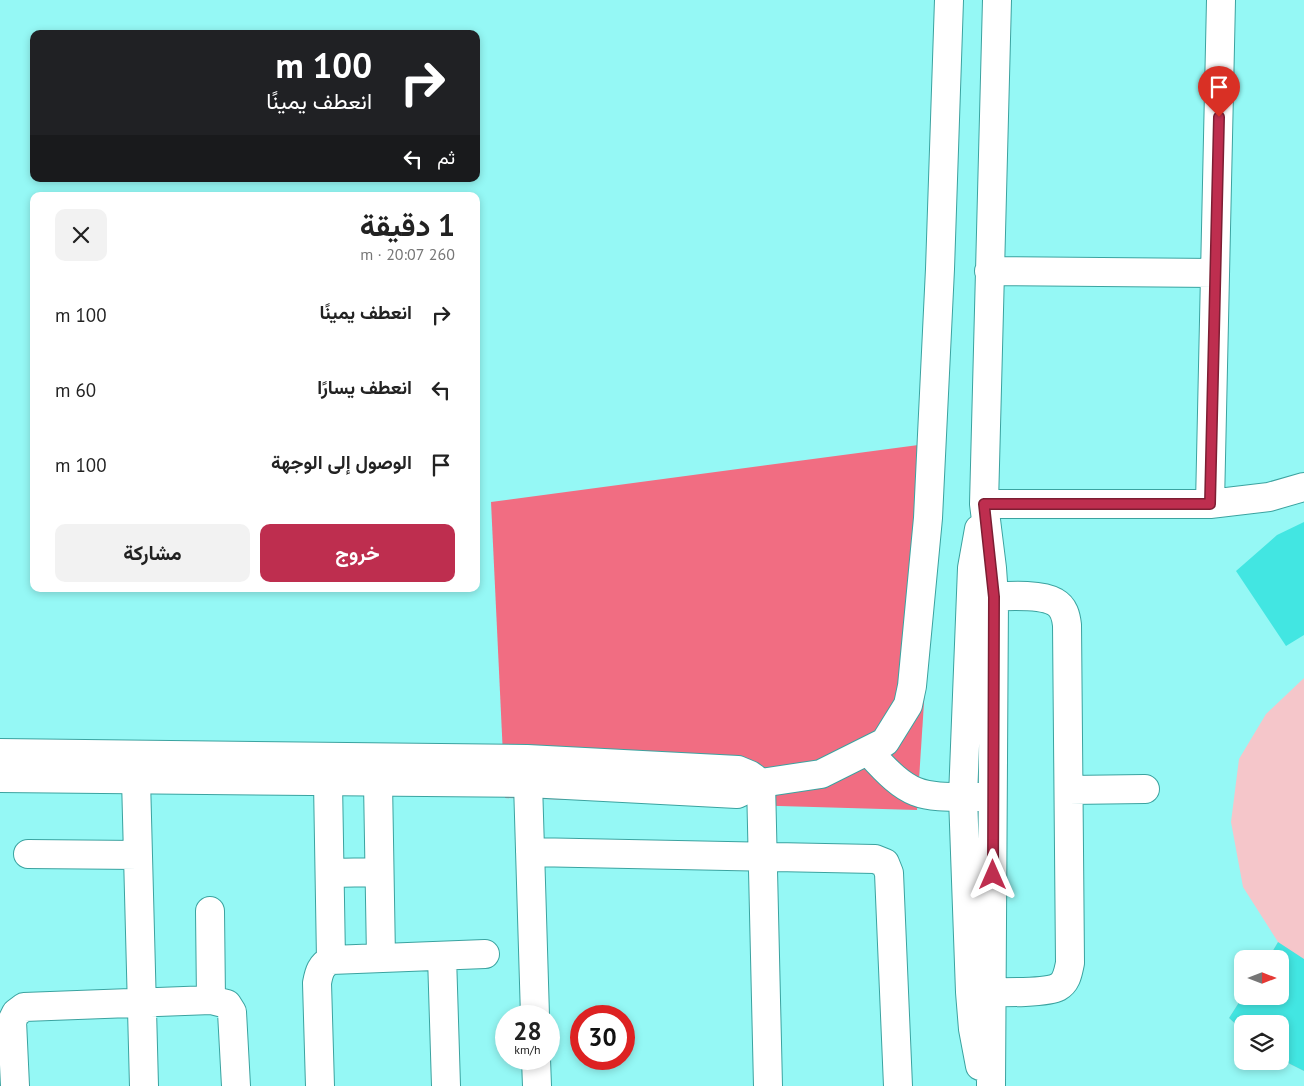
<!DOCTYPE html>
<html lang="ar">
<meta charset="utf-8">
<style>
:root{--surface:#fff;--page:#f2f2f2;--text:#222;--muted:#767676;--accent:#be2e4f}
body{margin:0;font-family:"PT Sans",Vazirmatn,sans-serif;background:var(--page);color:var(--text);direction:rtl;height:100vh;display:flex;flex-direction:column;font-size:19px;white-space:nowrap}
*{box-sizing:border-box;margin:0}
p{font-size:16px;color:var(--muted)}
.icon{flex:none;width:28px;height:28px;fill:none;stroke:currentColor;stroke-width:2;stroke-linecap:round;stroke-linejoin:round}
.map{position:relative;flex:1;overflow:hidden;direction:ltr}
.drawer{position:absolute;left:30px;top:192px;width:450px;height:400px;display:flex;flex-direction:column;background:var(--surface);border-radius:10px;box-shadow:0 2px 8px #0003;direction:rtl}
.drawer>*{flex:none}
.top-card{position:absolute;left:30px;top:30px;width:450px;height:152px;border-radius:10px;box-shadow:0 2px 8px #0003;direction:rtl;background:#202124;color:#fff;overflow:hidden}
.needle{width:32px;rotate:90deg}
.tools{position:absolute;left:1234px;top:950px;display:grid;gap:10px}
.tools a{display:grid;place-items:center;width:55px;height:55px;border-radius:10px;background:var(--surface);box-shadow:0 2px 8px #0003;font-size:25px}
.speed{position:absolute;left:495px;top:1005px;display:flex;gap:10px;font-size:25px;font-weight:700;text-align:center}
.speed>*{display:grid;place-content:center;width:65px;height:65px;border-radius:50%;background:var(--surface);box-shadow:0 2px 8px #0003;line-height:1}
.speed small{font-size:12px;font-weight:400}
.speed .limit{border:8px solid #d22;background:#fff;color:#111}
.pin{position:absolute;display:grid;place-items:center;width:42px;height:42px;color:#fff;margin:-51px -21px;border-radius:50% 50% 50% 0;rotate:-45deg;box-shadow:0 0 5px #0007}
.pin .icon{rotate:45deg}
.me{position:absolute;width:55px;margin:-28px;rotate:0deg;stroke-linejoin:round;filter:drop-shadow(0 0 4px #0008)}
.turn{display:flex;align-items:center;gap:18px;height:105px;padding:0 25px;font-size:22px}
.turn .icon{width:65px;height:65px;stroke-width:2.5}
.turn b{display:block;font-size:35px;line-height:42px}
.then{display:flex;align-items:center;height:48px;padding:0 25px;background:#0003;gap:10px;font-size:19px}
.round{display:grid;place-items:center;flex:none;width:52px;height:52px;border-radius:10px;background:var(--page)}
.head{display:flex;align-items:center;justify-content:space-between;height:85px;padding:0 25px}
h1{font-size:30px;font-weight:700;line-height:38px}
.action{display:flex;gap:10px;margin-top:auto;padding:10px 25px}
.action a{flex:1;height:58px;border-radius:10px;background:var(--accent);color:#fff;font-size:20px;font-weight:700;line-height:58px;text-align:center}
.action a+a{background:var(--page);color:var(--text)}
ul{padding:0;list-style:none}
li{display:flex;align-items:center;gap:15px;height:75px;padding:0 25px}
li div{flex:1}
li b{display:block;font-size:19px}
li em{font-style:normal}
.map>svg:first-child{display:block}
</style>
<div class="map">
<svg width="1304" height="1086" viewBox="0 0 1304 1086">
<rect width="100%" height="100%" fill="#95f8f5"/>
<!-- green -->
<path fill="#f5c6ca" d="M1304,678V1071L1280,1059V1024H1242V1030L1229,1018L1243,996H1280V959H1268L1278,942L1243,887L1231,822L1239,759L1266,714Z"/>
<!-- forest -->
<path fill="#f16d82" d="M941,442L917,810L505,798L491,502Z"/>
<!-- building -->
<path fill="#42e6e2" d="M1304,522V635L1286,646L1236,571L1277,535Z
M1278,942L1304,959V1071L1280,1059V1024H1242V1030L1229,1018L1243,996H1280V959H1268Z"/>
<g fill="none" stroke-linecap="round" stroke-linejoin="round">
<!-- minor casing -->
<g stroke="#3ba3a0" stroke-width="30">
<path id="minor" d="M989,271L1215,273
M984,504H1210L1269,497L1304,487
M1210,504L1221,0
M979,529L972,568L963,797L970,992L973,1029L980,1066
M869,752C912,800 920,797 982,797
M136,779L144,1086
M328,782L331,960
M378,782L381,958
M528,783L535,1016
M761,783L768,1086
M1069,790L1145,789
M530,852L875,859L885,863L889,873L898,1086
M28,854L138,855
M330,873L379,872
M210,911L211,1000
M442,956L446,1086
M974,992C991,992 1045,994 1058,987C1067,982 1068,972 1070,963L1067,625C1066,616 1064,607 1055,602C1038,592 997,597 977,597
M536,1059L537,1086
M15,1086L12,1021L16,1013L24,1007L211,1000L227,1004L232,1012L236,1086
M320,1086L317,983C319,972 321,965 331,960L485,954
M991,1086L994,597L992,568L984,504L997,0"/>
</g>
<!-- major casing -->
<g stroke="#3ba3a0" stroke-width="30">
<path id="major" d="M0,753L527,759L738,770L750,775L761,783
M0,778L528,783L737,794L761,783L821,774L885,742L908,705L912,686L928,518L940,269L949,0"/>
</g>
<!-- minor -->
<use href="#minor" stroke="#fff" stroke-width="28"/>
<!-- major -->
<use href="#major" stroke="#fff" stroke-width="28"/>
</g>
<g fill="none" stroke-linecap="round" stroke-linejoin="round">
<!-- route casing -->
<g stroke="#7c1e33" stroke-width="12">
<path id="route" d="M993,875L994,597L984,504H1210L1219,117"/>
</g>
<!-- route -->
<use href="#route" stroke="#be2e4f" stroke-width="9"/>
</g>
</svg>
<div class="tools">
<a><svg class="needle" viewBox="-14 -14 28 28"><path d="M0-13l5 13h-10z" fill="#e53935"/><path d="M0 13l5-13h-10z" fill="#767676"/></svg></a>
<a><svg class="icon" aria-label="layers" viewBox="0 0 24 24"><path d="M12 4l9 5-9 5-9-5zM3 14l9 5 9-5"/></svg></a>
</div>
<div class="speed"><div>28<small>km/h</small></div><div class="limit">30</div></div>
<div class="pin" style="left:1219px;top:117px;background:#d93025"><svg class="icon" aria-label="arrive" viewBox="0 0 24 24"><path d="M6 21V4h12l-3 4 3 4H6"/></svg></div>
<svg class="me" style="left:993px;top:875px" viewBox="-20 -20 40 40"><path d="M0-17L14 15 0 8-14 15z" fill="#be2e4f" stroke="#fff" stroke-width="4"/></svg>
<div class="top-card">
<div class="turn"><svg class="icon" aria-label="right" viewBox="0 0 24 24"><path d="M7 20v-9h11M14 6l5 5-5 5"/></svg><div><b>100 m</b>انعطف يمينًا</div></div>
<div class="then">ثم<svg class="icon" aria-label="left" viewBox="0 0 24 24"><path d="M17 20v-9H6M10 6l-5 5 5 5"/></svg></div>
</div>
<section class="drawer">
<div class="head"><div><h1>1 دقيقة</h1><p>260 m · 20:07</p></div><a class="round"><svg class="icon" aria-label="close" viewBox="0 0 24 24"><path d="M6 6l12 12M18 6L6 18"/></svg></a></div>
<ul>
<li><svg class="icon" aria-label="right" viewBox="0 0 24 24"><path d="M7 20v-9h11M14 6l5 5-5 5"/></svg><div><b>انعطف يمينًا</b></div><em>100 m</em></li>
<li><svg class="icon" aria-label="left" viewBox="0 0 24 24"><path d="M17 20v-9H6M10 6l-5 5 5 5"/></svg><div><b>انعطف يسارًا</b></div><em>60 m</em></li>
<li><svg class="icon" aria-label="arrive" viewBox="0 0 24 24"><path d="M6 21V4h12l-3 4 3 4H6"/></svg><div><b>الوصول إلى الوجهة</b></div><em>100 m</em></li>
</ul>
<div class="action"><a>خروج</a><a>مشاركة</a></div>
</section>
</div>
